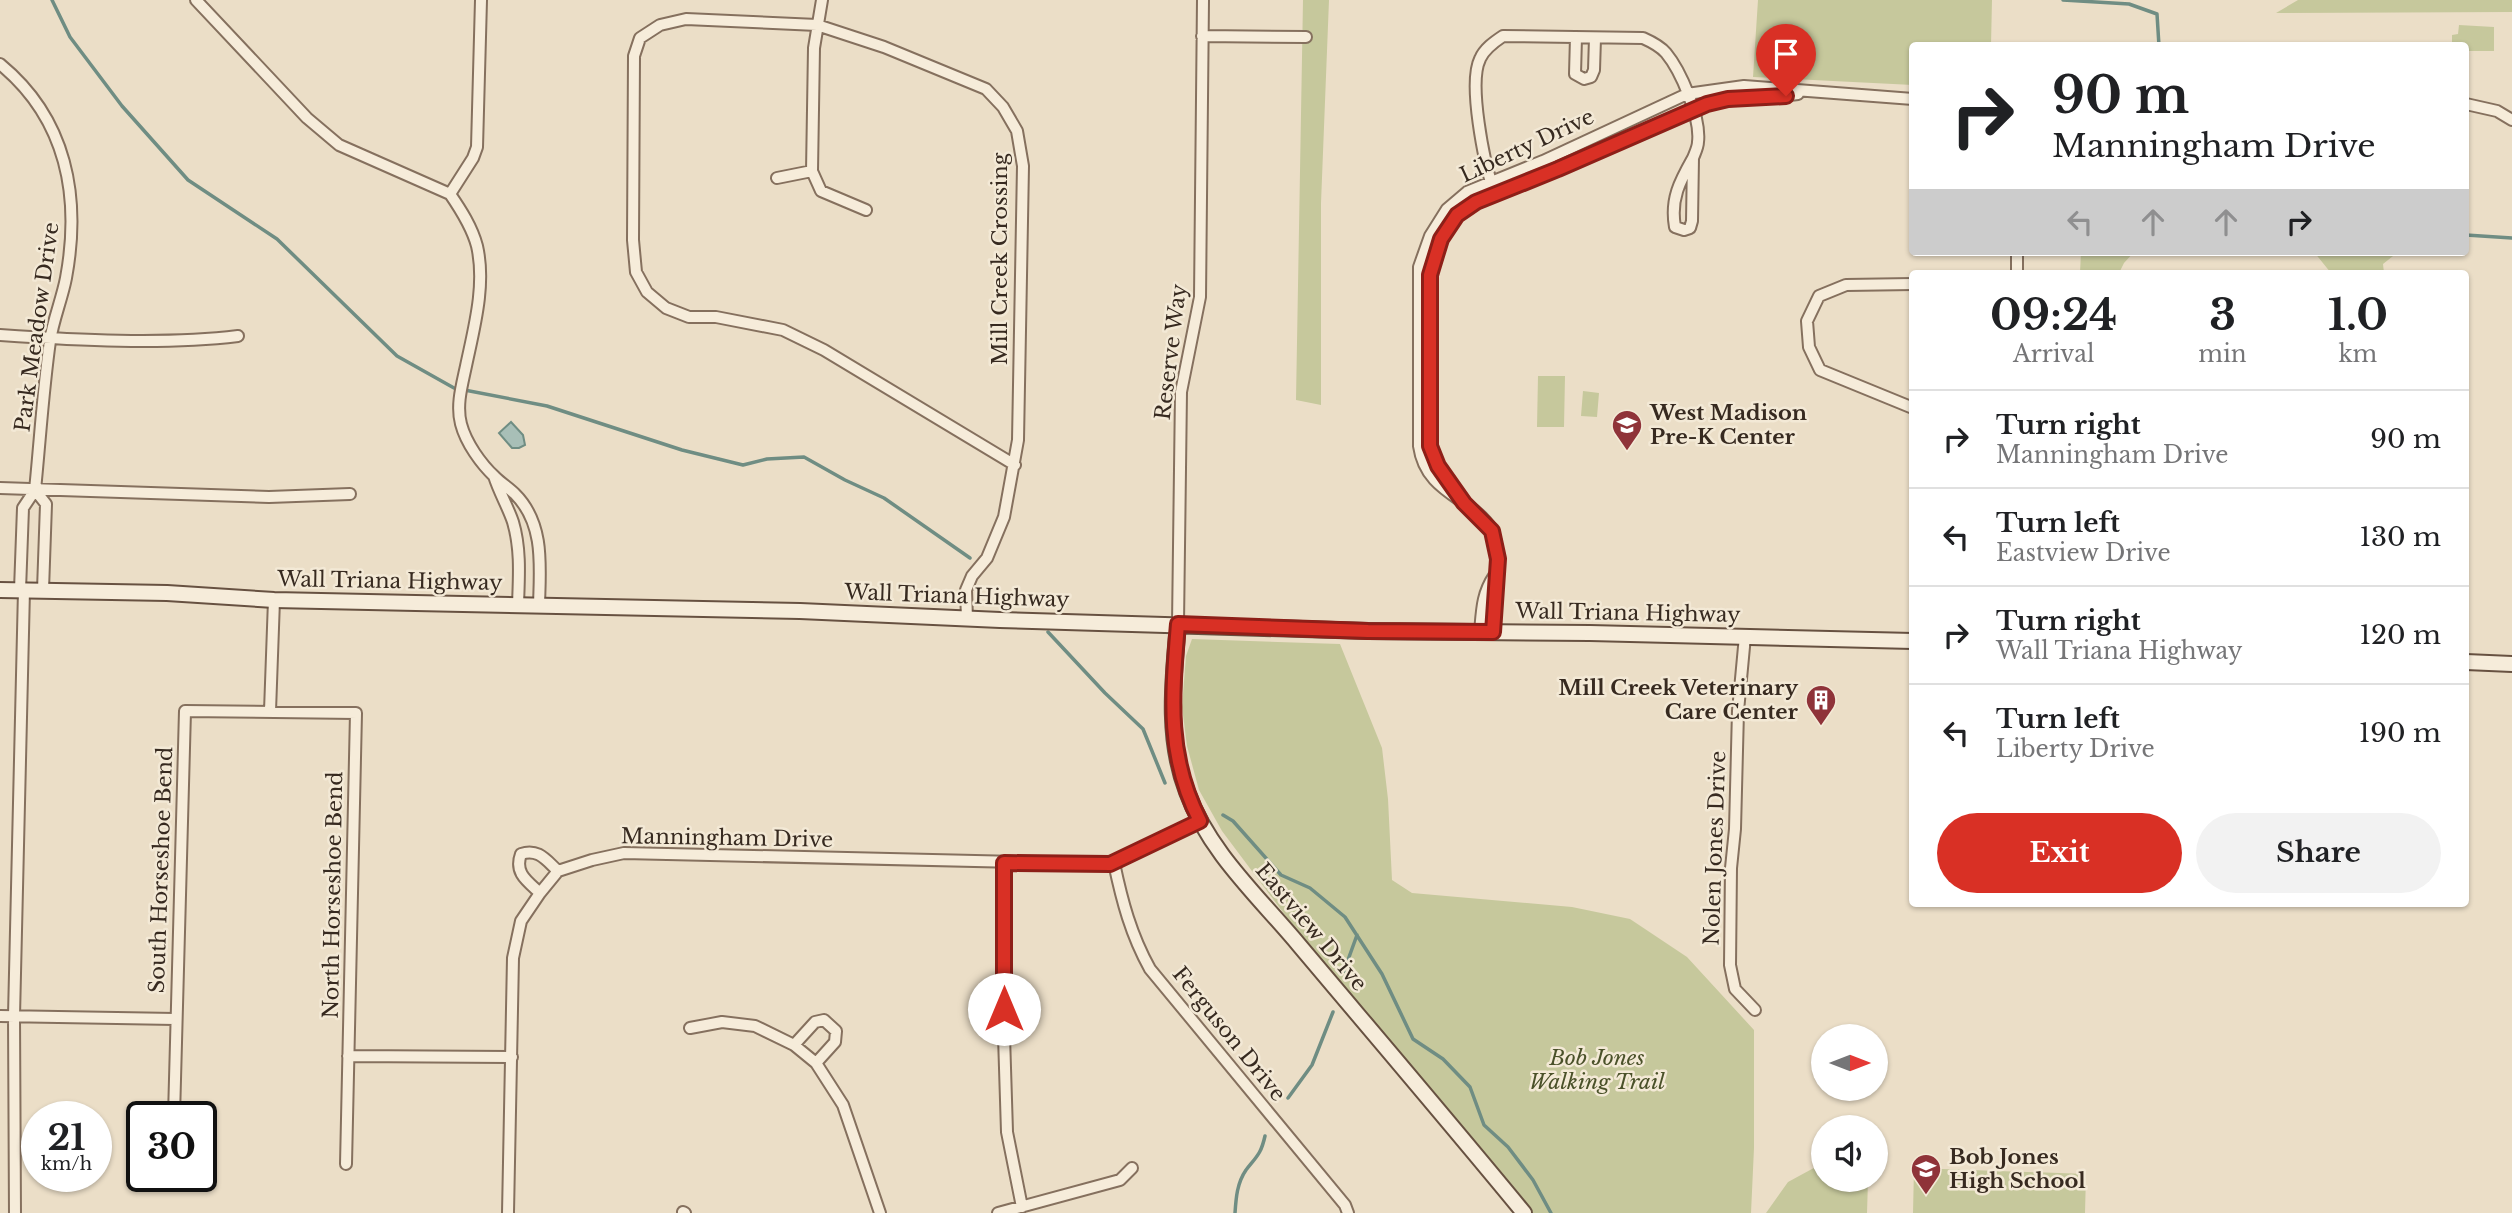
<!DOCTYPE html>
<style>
:root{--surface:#fff;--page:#f2f2f2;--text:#202124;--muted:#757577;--line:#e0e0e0;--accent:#d93025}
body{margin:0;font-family:"Libre Baskerville",serif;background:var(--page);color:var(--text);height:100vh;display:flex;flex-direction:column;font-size:26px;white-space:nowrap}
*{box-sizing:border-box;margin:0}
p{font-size:23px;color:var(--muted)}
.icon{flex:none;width:38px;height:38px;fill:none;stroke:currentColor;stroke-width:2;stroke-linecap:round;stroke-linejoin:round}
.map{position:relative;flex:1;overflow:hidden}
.drawer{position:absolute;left:1909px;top:270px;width:560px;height:637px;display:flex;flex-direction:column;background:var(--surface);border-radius:7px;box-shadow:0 2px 5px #0004}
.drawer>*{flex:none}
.guide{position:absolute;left:1909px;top:42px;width:560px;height:214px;border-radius:7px;box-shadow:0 2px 5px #0004;background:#fff;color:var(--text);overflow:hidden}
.needle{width:46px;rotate:90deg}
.buttons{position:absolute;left:1811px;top:1024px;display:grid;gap:14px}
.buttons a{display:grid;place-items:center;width:77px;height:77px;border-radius:50%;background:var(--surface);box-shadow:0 2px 5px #0004;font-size:35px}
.speed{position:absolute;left:21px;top:1101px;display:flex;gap:14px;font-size:35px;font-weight:700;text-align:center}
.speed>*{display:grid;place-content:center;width:91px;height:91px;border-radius:50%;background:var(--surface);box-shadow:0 2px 5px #0004;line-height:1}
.speed small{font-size:18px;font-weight:400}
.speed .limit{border:4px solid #111;border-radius:10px;background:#fff;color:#111}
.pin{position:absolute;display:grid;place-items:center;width:60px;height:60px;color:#fff;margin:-72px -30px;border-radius:50% 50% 50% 0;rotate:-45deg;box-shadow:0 0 7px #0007}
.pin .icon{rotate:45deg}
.me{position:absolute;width:77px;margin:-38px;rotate:0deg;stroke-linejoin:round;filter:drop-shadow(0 0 5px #0008)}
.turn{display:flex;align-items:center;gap:24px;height:147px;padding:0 28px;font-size:32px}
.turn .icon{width:91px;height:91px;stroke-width:2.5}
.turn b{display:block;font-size:49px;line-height:60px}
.lanes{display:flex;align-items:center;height:66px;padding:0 28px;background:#0003;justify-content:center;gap:35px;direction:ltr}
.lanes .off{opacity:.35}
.eta{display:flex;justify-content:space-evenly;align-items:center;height:119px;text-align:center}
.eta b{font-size:42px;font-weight:700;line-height:49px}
.action{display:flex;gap:14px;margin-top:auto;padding:14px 28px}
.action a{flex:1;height:80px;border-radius:42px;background:var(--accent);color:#fff;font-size:28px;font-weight:700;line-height:80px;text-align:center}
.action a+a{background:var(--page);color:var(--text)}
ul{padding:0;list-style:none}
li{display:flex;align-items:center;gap:21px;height:98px;padding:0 28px;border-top:2px solid var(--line)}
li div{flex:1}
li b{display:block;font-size:26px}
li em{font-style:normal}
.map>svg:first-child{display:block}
</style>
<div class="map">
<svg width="2512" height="1213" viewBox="0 0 2512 1213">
<rect width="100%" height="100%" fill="#ebdec7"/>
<!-- green -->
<path fill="#c6c89c" d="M1303,0H1329L1321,203V405L1296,400Z
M1758,0H1992L1991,45L1913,46V85L1753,77Z
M2298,0H2512V12L2276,13Z
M2459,25L2494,27V51H2466V46L2452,45V35L2458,34Z
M2081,252H2134L2124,263L2119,273H2080Z
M2314,252H2398L2383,264L2384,273H2331Z
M1538,376H1565L1564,427H1537Z
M1583,391L1599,393L1597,417L1581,416Z
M1192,639L1340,644L1382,748L1388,799L1392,880L1412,893L1572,907L1630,919L1687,957L1754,1030V1148L1751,1213H1531L1288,919L1222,831L1199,790L1187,746L1182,707L1186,656Z
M1823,1163L1824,1180H1868L1867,1213H1766L1788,1182Z
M1914,1168L2086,1174L2085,1213H1913Z"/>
<!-- water -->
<path fill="#a8bfb7" stroke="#6f8d83" stroke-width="2" d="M511,422L523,435L525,445L519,448H512L499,433Z"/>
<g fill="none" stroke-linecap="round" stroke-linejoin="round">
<!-- stream -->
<path stroke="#6f8d83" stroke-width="3.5" d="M52,0L70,37L122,106L188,180L277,239L397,356L454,388L547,406L682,450L743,465L767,459L804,457L845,480L884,498L970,558
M2063,0L2129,4L2157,14L2159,46
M2466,235L2512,238
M1048,632L1105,693L1143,729L1165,783
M1223,815L1233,821L1281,875L1310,888L1345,917L1382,974L1413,1039L1443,1059L1470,1087L1484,1125L1508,1147L1533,1180L1551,1213
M1344,971L1357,935
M1288,1098L1312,1065L1333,1012
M1235,1213C1236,1198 1237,1183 1246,1170C1257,1156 1261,1154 1265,1136"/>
<!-- street casing -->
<g stroke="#85705e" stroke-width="14">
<path id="street" d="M196,0L307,118L339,145L450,194C461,210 472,227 477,246C486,285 474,328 466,366C462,385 456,405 461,424C466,443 481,464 495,477C501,483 509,488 515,494C545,524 540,567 539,605
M822,0L814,48L812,171L821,191L866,210
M1202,36L1306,37
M1576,37L1575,74L1584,79L1591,77L1594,70L1595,38
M0,64C67,119 81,197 66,278C62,299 53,320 50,341C43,390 40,441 35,490L23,508L20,590
M2466,104L2497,111L2512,120
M1693,158L1692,221L1690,228L1684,230L1675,227C1670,199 1680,181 1693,158Z
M777,178L812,171
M1493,188C1484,162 1468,83 1480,59C1484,49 1494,42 1503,36L1643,38C1652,42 1660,46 1666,53C1681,71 1701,118 1698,142C1698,147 1695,153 1693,158
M450,194L473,158L477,147L481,0
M2017,273V252
M1913,284L1846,285L1819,296L1807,321L1809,347L1820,370L1913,408
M0,335C75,340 164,345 238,336
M494,476C499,492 508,507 513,522C521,549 519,577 518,604
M0,488L269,497L350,494
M35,490L46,504L43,590
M1462,499L1438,466L1430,446V275L1434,256L1448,227L1457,215L1476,202L1707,104C1737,97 1768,98 1798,94
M967,619L966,590L972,576L987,558L1004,517L1018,440L1023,166L1017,131L1003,107L986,89L884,47L817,25L686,19L660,25L640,38L634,56L633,240L636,272L647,292L666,308L689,317H716L783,330L824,350L1015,465
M1178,624L1181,392L1200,297L1203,0
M1480,632C1482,610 1482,594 1494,576
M1493,632C1494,606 1503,551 1492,530C1473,497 1426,495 1419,446V267L1430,236L1447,209L1467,192L1543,161L1687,94L1744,86L1913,99
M1745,636L1738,711L1735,829L1731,868L1730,965L1735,989L1755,1010
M270,711L274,600
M1004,863V1036L1007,1132L1022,1207
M1114,863C1122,901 1131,935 1150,969L1345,1205L1348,1213
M540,893C527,881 514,873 521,854C538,848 546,860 558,871
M0,1016L175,1019
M690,1028L722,1022L755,1026L794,1045L816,1063L843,1105L880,1213
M794,1045L815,1022L824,1020L836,1031L835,1042L816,1063
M348,1056L512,1057
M174,1116L185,711L356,713L346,1164
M683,1212L685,1213
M15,1213L14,1016L24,590
M508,1213L513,958L521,921L540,893L558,871L592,860L624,853L1110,864L1200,821
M998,1213L1120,1180L1132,1168"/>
</g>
<!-- secondary casing -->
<g stroke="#675141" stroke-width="18">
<path id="secondary" d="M0,590L167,593L274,600L800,611L1000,620L1368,631L1590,633L1913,641
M1178,624C1173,680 1166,738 1187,792C1209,852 1259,897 1299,945C1374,1034 1450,1123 1524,1213
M2466,662L2512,664"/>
</g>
<!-- street -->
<use href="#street" stroke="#f6ecda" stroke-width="10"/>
<!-- secondary -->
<use href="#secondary" stroke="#f6ecda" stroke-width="14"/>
</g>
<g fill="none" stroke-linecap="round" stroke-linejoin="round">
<!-- route casing -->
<g stroke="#8d1f18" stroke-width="18">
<path id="route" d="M1004,1009V863L1110,864L1200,821C1166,755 1172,696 1178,624L1368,631L1493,632L1498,559L1492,531L1464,503L1438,466L1430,446V275L1441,239L1457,215L1476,202L1558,169L1707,104L1728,99L1786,96"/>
</g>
<!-- route -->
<use href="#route" stroke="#d93025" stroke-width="12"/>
</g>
<!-- icons -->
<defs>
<g id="school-pin" transform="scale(1.575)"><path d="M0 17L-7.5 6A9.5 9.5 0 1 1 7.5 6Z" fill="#8f3339" stroke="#f3e9d6"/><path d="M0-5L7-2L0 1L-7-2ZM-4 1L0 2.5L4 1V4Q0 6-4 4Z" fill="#fff"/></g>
<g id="building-pin" transform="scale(1.575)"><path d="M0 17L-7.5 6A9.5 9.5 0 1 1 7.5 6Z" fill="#8f3339" stroke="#f3e9d6"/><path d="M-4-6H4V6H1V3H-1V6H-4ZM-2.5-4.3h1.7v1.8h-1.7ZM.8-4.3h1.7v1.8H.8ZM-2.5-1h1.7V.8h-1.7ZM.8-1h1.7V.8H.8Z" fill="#fff"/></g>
</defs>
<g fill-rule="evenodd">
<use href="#school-pin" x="1627" y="425"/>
<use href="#building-pin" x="1821" y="700"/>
<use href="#school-pin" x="1926" y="1169"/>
</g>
<g text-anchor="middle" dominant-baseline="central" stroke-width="5" stroke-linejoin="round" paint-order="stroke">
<!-- street labels -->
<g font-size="21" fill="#372a20" stroke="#f3e9d6">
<text transform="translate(1527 146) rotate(-25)">Liberty Drive</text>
<text transform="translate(1000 259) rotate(-90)">Mill Creek Crossing</text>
<text transform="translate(37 327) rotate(-82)">Park Meadow Drive</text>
<text transform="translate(1171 352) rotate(-83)">Reserve Way</text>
<text transform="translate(390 581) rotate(1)">Wall Triana Highway</text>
<text transform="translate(957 596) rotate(2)">Wall Triana Highway</text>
<text transform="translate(1628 613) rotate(1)">Wall Triana Highway</text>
<text transform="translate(727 838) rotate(1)">Manningham Drive</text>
<text transform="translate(1715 848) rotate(-88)">Nolen Jones Drive</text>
<text transform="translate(161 870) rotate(-88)">South Horseshoe Bend</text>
<text transform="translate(333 895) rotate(-89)">North Horseshoe Bend</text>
<text transform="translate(1311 927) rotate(50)">Eastview Drive</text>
<text transform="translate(1229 1034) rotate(51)">Ferguson Drive</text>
</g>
<!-- poi labels -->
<g font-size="21" font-weight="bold" fill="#372a20" stroke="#f3e9d6" text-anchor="start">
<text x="1650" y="413">West Madison<tspan x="1650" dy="24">Pre-K Center</tspan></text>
<text x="1798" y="688" text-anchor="end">Mill Creek Veterinary<tspan x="1798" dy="24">Care Center</tspan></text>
<text x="1949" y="1157">Bob Jones<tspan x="1949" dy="24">High School</tspan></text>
</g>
<!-- park labels -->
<g font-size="21" font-style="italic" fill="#4a5129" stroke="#f3e9d6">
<text x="1597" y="1058">Bob Jones<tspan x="1597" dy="24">Walking Trail</tspan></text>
</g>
</g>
</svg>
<div class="buttons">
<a><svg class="needle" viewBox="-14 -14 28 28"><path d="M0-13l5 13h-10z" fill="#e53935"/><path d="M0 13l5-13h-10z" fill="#757577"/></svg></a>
<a><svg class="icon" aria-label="sound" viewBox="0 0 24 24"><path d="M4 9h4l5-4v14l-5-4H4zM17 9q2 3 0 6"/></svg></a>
</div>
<div class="speed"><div>21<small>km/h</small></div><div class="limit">30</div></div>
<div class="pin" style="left:1786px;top:96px;background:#d93025"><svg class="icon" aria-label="arrive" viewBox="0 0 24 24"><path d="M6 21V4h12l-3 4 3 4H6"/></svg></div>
<svg class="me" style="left:1004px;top:1009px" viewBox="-20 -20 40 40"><circle r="19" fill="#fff"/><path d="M0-13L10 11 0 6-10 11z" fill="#d93025"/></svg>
<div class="guide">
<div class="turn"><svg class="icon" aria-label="right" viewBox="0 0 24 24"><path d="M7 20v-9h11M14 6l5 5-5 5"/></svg><div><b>90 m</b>Manningham Drive</div></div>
<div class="lanes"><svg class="icon off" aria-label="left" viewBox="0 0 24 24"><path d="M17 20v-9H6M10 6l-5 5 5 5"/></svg><svg class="icon off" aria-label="ahead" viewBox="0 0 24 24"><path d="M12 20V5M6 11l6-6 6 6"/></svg><svg class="icon off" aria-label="ahead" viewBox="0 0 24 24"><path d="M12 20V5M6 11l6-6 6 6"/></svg><svg class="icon" aria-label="right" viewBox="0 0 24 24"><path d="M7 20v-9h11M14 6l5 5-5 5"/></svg></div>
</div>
<section class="drawer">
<div class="eta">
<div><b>09:24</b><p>Arrival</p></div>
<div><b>3</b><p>min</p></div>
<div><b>1.0</b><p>km</p></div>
</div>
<ul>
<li><svg class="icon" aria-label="right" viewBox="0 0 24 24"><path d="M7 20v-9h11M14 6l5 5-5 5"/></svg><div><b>Turn right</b><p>Manningham Drive</p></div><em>90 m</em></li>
<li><svg class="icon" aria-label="left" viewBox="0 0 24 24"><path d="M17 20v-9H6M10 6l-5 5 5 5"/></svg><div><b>Turn left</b><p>Eastview Drive</p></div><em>130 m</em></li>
<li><svg class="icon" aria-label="right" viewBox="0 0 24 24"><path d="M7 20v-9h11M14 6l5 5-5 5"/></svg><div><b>Turn right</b><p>Wall Triana Highway</p></div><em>120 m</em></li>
<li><svg class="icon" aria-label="left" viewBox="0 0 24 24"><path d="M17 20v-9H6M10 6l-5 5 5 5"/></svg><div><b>Turn left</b><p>Liberty Drive</p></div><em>190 m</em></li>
</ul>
<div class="action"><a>Exit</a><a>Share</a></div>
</section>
</div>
